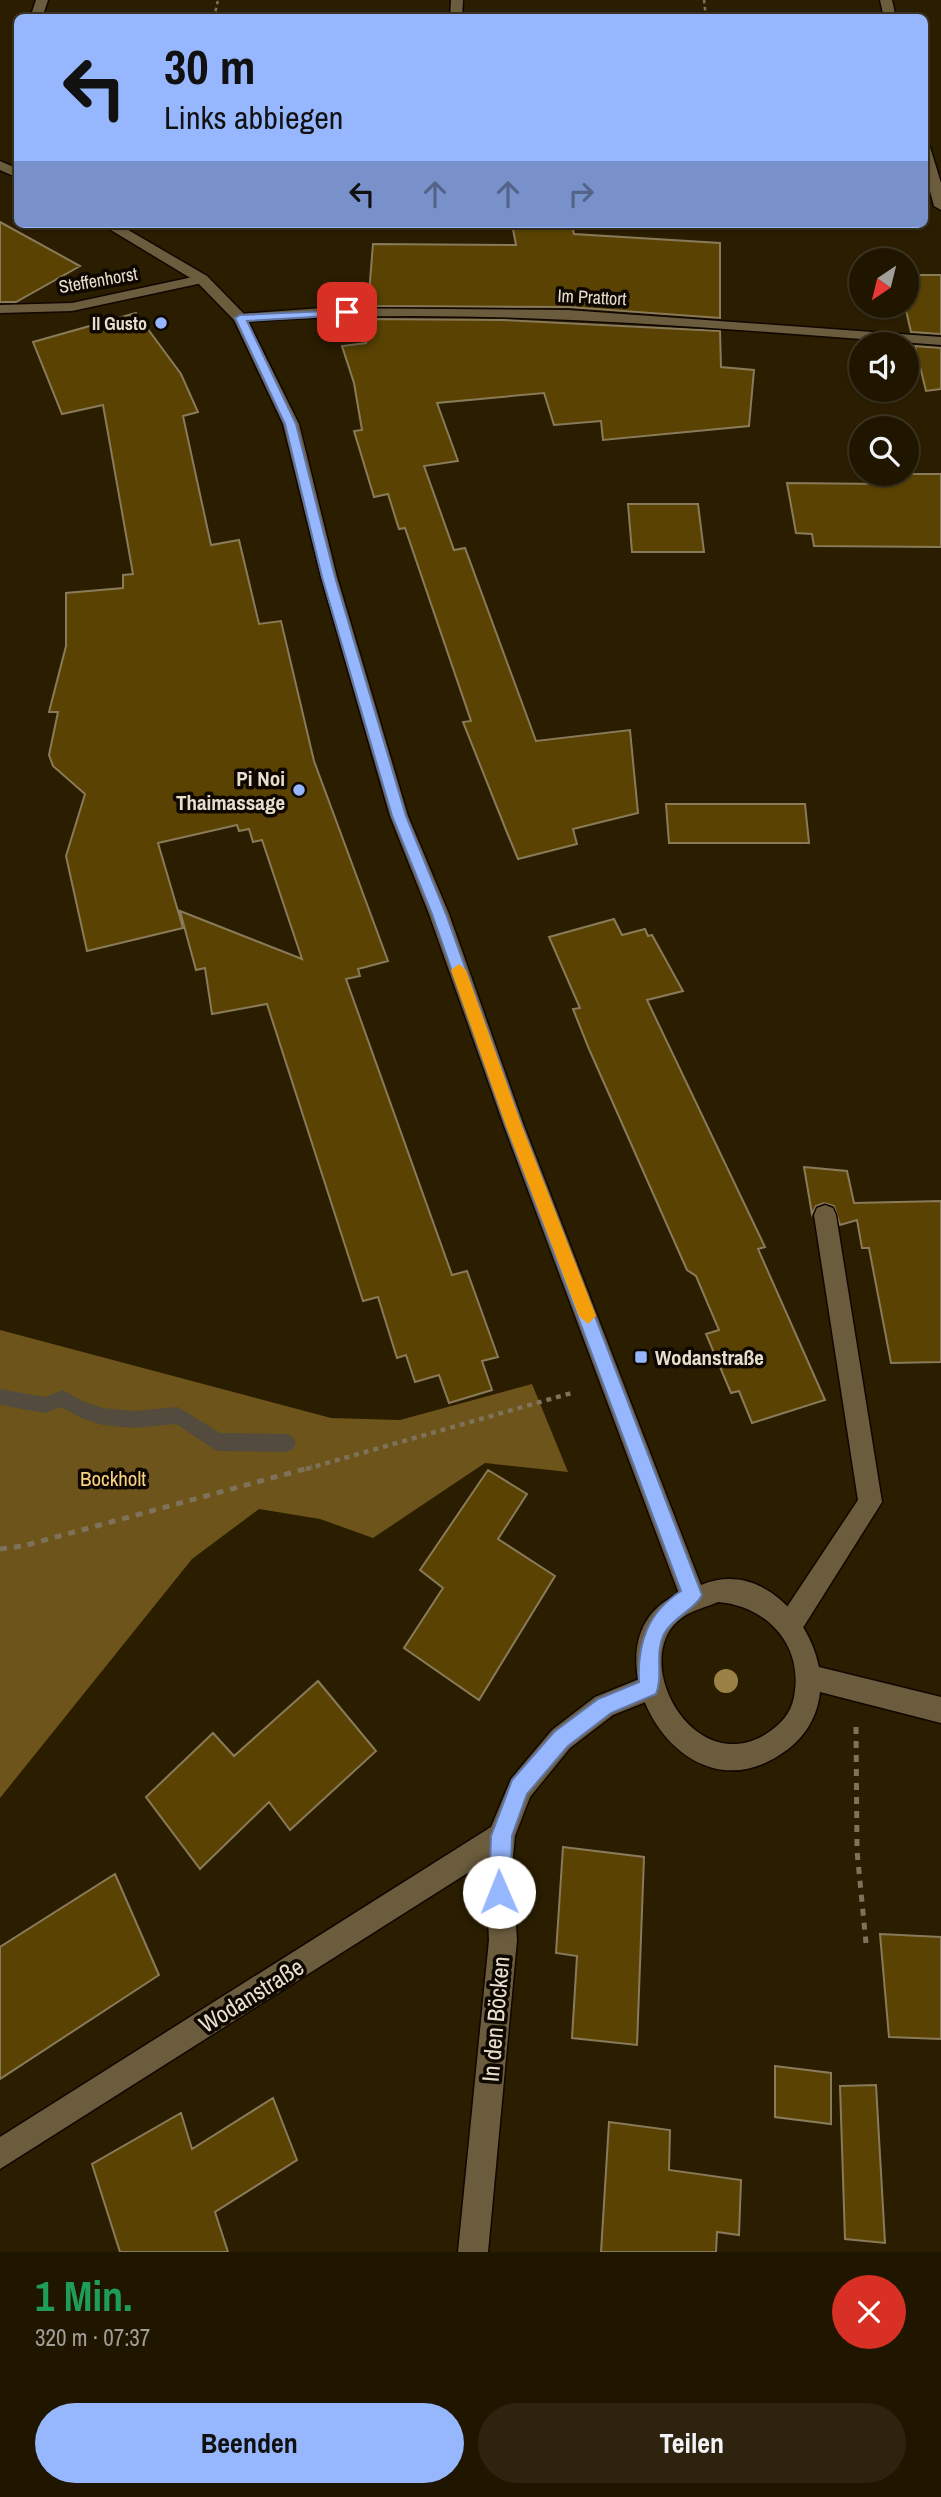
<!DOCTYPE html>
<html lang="de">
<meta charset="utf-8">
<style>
:root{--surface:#201600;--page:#2d230f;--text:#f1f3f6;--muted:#a29f99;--line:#3d3522;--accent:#96b6fd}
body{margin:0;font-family:"Archivo Narrow",sans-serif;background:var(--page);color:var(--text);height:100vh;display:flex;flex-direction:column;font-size:26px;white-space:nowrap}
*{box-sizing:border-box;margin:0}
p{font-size:23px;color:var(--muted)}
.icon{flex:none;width:38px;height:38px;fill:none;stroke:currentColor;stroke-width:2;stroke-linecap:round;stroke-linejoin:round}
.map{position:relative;height:2252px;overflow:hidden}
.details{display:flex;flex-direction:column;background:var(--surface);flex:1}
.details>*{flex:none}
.hud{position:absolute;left:14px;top:14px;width:914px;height:214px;border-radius:10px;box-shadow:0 2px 5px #0004,0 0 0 2px var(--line);background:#96b6fd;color:#111;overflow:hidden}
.needle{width:46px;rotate:215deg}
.controls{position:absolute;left:849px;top:248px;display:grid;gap:14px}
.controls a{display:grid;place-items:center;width:70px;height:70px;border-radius:50%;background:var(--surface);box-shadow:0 2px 5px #0004,0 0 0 2px var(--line);font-size:35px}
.pin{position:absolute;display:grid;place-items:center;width:60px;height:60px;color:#fff;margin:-30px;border-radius:14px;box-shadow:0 4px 10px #0006}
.me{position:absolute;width:77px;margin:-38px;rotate:359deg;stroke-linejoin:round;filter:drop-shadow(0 0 5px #0008)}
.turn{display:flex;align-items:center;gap:24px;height:147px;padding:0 35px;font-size:32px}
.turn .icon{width:91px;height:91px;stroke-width:2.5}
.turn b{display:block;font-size:49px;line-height:60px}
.lanes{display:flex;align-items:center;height:66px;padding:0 35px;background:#0003;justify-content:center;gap:35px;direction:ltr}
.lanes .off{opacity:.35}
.round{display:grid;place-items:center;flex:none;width:74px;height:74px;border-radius:37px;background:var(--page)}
.overview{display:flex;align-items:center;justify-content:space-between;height:119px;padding:0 35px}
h1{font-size:42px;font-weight:700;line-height:52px;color:#1e9e55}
.cta{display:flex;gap:14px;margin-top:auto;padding:14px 35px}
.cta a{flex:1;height:80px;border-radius:42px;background:var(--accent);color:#111;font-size:28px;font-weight:700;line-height:80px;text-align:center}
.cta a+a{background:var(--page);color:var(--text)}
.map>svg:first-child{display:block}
</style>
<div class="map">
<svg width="941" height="2252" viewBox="0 0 941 2252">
<rect width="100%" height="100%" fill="#2a1d00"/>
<!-- forest -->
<path fill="#6c541b" d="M0,1330L331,1418L400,1420L532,1384L568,1472L485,1463L373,1538L320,1519L259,1509L192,1559L0,1798Z"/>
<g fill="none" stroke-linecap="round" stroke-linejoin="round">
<!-- stream -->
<path fill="#534c3e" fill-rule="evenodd" d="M0,1389L45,1397L63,1390L82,1401L103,1408L133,1411L178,1407L220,1433L287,1434L293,1437L296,1443L293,1449L287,1452L217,1451L176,1424L133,1428L103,1425L83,1419L61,1407L45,1413L0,1405Z"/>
</g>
<!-- building -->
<path fill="#5a4302" stroke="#897a5a" stroke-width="2" d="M0,222L80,266L16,302H0Z
M572,226L574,234L720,243V318L568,307L368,306L373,244L516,245L513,229Z
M906,275H941V334L911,332L905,306Z
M136,313L181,374L198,412L183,416L211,545L239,540L259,624L281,621L314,761L388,961L358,969L360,976L346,979L452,1275L467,1271L498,1357L482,1361L492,1390L449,1403L439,1375L415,1382L406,1355L397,1358L378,1297L363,1301L267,1004L212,1014L205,968L196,970L180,911L302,959L262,840L253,842L249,829L239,831L237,825L158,843L183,928L87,951L66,856L85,794L53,766L49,755L58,712H49L66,646V593L123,588V575L133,574L103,405L62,414L33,342Z
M367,319L503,320L720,331L721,367L754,370L749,426L603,440L601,421L554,425L544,393L437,403L458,461L424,466L454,550L465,548L536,741L630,730L638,813L573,829L577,844L518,859L508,835L463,722L471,721L405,528L399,529L388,494L374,497L354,431L362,430L354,383L342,346L366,343Z
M915,346L941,348V389L926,391Z
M882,474H941V547L814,546L812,534L796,533L787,483L885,484Z
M628,504H698L704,552H632Z
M666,804H805L809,843H669Z
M614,919L622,935L645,929L648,936L652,935L683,991L647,1000L765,1247L758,1249L825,1400L752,1423L739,1391L731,1393L706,1334L719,1330L696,1276L687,1270L589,1049L573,1009L580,1008L549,937Z
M804,1167L847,1171L854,1203L941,1201V1362L891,1363L869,1248H862L857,1220L840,1225L834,1206L824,1203L816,1206L812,1214Z
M488,1470L527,1494L498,1539L555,1576L479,1700L404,1648L443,1588L420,1570Z
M318,1681L376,1751L290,1830L269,1802L200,1869L146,1797L213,1733L234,1756Z
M563,1847L644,1857L637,2045L572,2038L577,1956L556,1953Z
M115,1874L159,1975L0,2079V1947Z
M880,1934L941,1937V2039L889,2037Z
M775,2066L831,2073V2124L775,2117Z
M876,2085L885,2243L845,2239L840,2086Z
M273,2098L297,2160L215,2212L228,2252H120L92,2164L181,2113L192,2149Z
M609,2122L670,2130L669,2170L741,2180L739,2235L717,2232L716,2252H601Z"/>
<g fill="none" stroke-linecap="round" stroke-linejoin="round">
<!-- service casing -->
<g stroke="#100700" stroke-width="3">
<path id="service" d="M202,275L207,276V282L72,311L0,313V305L72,303Z
M825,1205L833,1208L836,1215L882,1502L799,1634L790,1638L781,1634L777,1625L781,1616L858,1500L814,1215L817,1208Z"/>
</g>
<!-- minor casing -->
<g stroke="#100700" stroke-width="3">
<path id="minor" d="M36,0H48L42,18H30Z
M451,0H463L462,18H450Z
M880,0H892L896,18H884Z
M924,143L930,147L941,183V210L934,206L924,169Z
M322,308L568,310L941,337V345C708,328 474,305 240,322L233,318L240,314Z
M649,1675L658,1679L662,1688L658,1697L613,1715L570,1748L530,1797L515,1836L512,1867L517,1940L488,2252H458L489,1940L485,1862L0,2169V2137L491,1827L511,1779L552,1730L595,1697Z"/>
</g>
<!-- tertiary casing -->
<g stroke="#100700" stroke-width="3">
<path id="tertiary" d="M0,161L18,169V178L0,170Z
M101,224H118L207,276L245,315L299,424L337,577L408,816L449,914L524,1126L701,1585C757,1561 808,1613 819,1667L941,1697V1723L820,1692C817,1721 801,1742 778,1756C672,1823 579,1635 679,1594L504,1126L429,914L390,816L321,577L283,424L234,320L197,282ZM718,1602C767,1606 804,1645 794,1697C791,1714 780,1725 766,1734C692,1780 626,1656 683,1617C693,1610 707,1607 718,1602Z"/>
</g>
<!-- path-far2 -->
<path stroke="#7e725b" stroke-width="2.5" stroke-dasharray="3.5 3.5" stroke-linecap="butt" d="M704,0L706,18
M214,18L218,0"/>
<!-- path-far1 -->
<path stroke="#7e725b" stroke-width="4.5" stroke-dasharray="5 5" stroke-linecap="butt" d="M306,1469L575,1392"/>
<!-- path -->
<path stroke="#7e725b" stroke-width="5" stroke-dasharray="7 7" stroke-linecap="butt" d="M0,1549L23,1546L312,1467
M856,1727L857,1851L866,1943"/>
<!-- service -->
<use href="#service" fill="#6b5c3d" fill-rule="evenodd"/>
<!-- minor -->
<use href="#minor" fill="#6b5c3d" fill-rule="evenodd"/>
<!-- tertiary -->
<use href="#tertiary" fill="#6b5c3d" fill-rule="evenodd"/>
</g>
<!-- trees -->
<circle fill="#9c8146" cx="726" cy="1681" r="12"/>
<!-- route -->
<path fill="#96b6fd" stroke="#6276a4" stroke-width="2" d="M351,310V314L347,315L247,321L296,424L335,577L406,816L446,914L522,1126L702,1595C696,1609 674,1616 664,1634C654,1654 664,1676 656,1694L611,1713L568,1746L527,1794L512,1836L510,1892L507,1899L499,1902L492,1899L489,1892L491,1836L512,1780L554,1732L598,1699L639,1682C637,1643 648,1612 681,1591L506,1126L432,914L392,816L322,577L285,424L235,318L240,315Z"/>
<!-- slow -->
<path fill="#f59e0b" d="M459,964L466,970L522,1126L596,1316L588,1324L579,1316L506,1126L451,970Z"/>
<!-- markers -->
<g fill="#96b6fd" stroke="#0e0801" stroke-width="2.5">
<circle cx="161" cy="323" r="7"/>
<circle cx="299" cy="790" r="7"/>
<rect x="634" y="1350" width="14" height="14" rx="3.5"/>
</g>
<g text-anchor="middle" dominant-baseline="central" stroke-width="7" stroke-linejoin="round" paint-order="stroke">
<!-- far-street labels -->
<g font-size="18" fill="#e7decd" stroke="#0e0801">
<text transform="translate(98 280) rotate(-10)">Steffenhorst</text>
<text transform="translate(592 297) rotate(3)">Im Prattort</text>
</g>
<!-- far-poi labels -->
<g font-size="18" font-weight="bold" fill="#e7decd" stroke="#0e0801" text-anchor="end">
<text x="147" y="323">Il Gusto</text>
</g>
<!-- poi labels -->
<g font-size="21" font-weight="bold" fill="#e7decd" stroke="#0e0801" text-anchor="end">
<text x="285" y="778">Pi Noi<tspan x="285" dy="24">Thaimassage</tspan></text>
<text x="655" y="1357" text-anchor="start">Wodanstraße</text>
</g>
<!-- park labels -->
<g font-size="21" fill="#f9d380" stroke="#0e0801">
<text x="113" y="1478">Bockholt</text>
</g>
<!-- near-street labels -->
<g font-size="24" fill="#e7decd" stroke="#0e0801">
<text transform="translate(251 1995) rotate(-32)">Wodanstraße</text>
<text transform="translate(495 2019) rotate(-85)">In den Böcken</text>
</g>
</g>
</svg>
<div class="controls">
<a><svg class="needle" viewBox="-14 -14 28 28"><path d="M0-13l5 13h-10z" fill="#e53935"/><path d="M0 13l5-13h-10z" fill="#a29f99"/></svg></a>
<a><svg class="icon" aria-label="sound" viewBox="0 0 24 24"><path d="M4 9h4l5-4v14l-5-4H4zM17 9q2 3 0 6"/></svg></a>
<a><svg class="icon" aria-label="search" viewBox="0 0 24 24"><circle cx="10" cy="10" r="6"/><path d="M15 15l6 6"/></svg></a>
</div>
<div class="pin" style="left:347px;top:312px;background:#d93025"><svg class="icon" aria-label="arrive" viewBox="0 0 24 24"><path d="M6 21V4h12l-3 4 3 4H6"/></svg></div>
<svg class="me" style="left:499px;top:1892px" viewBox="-20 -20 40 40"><circle r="19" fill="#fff"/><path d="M0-13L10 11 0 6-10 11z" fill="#96b6fd"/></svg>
<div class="hud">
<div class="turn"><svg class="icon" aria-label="left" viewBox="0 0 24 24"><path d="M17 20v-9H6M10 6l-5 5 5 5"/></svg><div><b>30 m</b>Links abbiegen</div></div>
<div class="lanes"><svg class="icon" aria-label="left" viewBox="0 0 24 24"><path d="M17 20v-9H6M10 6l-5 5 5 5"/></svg><svg class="icon off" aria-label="ahead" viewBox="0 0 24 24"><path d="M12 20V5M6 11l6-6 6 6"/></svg><svg class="icon off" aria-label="ahead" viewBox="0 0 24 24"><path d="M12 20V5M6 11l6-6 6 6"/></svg><svg class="icon off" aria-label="right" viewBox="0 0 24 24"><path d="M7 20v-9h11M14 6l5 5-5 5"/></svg></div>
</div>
</div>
<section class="details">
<div class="overview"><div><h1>1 Min.</h1><p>320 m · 07:37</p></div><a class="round" style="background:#d93025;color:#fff"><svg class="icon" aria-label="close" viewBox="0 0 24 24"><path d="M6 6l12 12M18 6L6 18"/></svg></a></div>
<div class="cta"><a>Beenden</a><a>Teilen</a></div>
</section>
